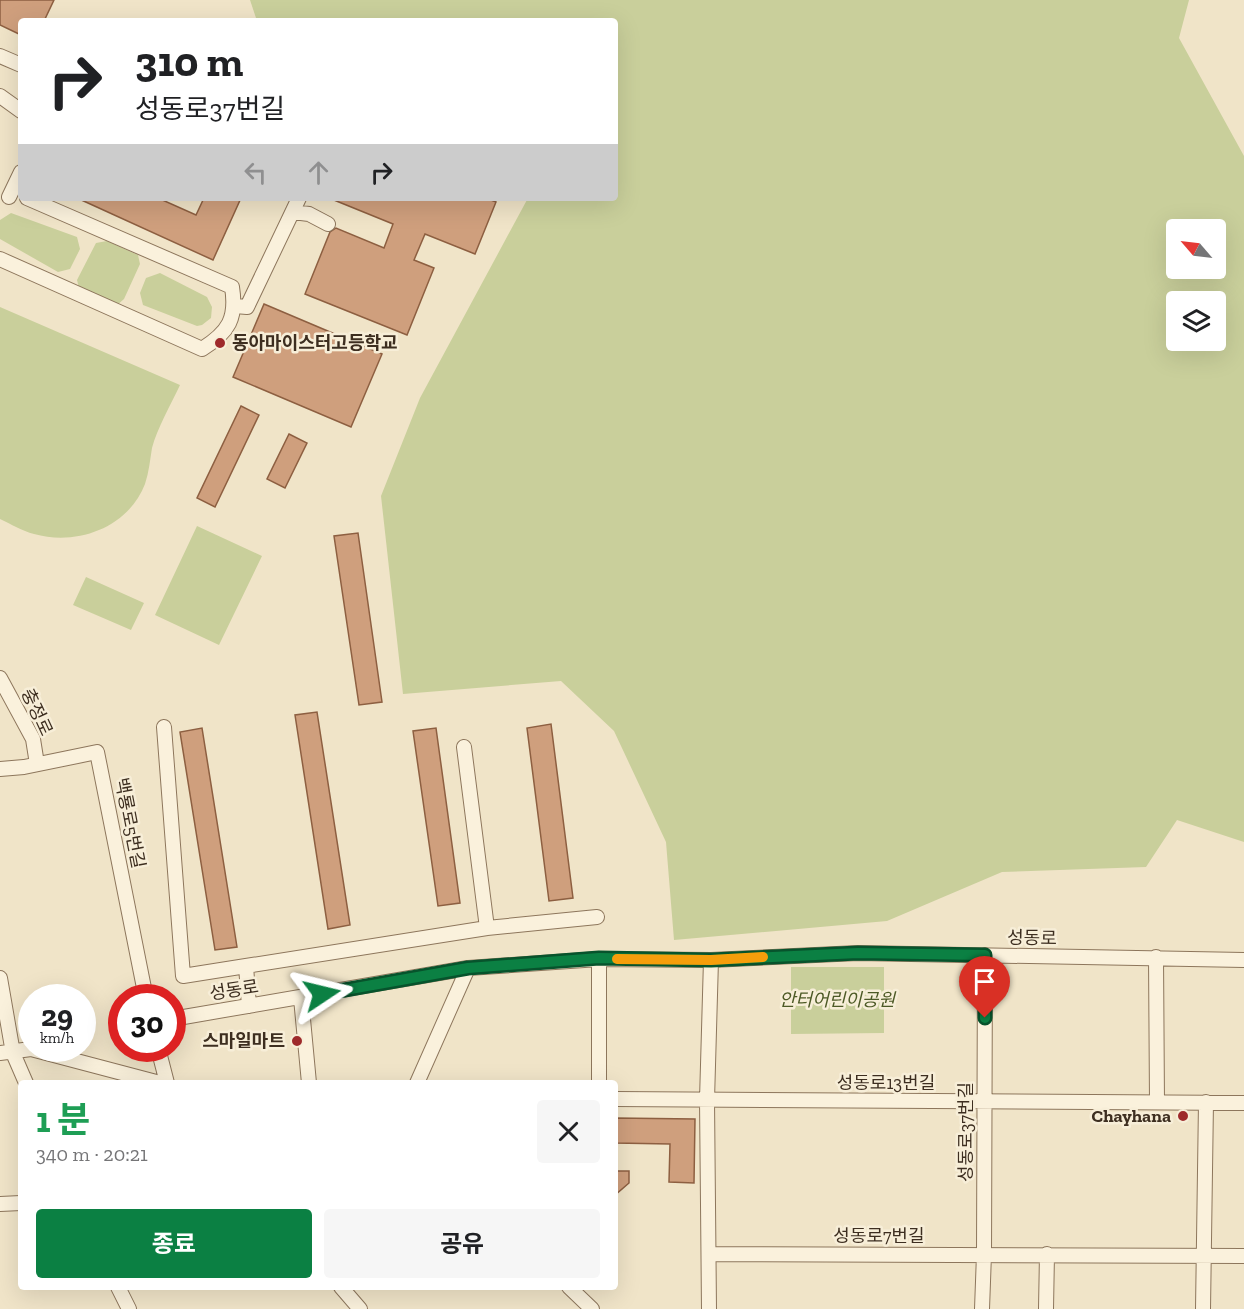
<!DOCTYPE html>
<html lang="ko">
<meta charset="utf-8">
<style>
:root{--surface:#fff;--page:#f6f6f6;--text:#202124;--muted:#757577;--accent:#0b8043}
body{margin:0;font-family:"Zilla Slab","Noto Sans KR",serif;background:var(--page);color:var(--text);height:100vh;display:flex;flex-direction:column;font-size:22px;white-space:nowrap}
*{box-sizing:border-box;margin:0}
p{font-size:20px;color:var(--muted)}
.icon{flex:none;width:33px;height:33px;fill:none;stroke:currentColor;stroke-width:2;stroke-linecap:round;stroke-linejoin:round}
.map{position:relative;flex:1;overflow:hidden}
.drawer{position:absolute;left:18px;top:1080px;width:600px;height:210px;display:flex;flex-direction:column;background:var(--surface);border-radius:6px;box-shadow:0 6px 24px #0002}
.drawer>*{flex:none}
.banner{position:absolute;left:18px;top:18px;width:600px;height:183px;border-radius:6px;box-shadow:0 6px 24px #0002;background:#fff;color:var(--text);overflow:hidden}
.needle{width:39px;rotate:298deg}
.tools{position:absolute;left:1166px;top:219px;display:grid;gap:12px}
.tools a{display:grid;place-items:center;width:60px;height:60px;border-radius:6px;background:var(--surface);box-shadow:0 6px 24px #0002;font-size:30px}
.speed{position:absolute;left:18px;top:984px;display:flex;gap:12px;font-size:30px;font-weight:700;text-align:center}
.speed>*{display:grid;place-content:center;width:78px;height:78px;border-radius:50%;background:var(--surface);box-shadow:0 6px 24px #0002;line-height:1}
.speed small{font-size:15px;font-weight:400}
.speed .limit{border:9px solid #d22;background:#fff;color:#111}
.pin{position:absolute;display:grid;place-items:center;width:51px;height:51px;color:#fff;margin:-62px -26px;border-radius:50% 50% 50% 0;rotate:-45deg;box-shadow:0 0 6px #0007}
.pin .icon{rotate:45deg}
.me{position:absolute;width:66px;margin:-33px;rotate:80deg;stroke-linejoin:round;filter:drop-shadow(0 0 4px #0008)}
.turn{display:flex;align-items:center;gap:21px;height:126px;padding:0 18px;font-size:27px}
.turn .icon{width:78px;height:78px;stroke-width:2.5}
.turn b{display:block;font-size:42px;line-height:51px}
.lanes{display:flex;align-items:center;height:57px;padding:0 18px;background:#0003;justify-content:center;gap:30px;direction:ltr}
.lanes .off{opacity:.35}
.round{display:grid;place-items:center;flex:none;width:63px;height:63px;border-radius:6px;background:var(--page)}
.summary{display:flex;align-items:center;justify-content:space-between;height:102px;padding:0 18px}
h1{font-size:36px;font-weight:700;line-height:45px;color:#1e9e55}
.button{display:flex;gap:12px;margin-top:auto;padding:12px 18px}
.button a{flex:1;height:69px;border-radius:6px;background:var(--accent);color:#fff;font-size:24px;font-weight:700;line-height:69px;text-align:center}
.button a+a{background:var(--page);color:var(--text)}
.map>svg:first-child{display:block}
</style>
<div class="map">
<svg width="1244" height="1309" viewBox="0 0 1244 1309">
<rect width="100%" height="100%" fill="#f0e4c8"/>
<!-- green -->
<path fill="#c9cf9b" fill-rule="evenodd" d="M250,0H1189L1179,38L1244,156V842L1177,820L1146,867L1002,872L887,921L674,940L666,842L614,731L561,681L403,694L381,496L420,398L528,198H615V21H257ZM1176,230H1215V268H1176ZM1176,302H1215V340H1176Z
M11,213L77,237L80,249L70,269L58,272L0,239V220Z
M107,241L138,255L140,264L124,299L116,306L79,288L77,280L96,243Z
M160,273L207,297L212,307L211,318L202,325L197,326L143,305L140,293L146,278Z
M0,307L180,385C171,404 157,429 152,448C150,460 149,472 145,484C128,528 77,546 34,534C22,531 11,524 0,519Z
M197,526L262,556L219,645L155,615Z
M86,577L144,603L131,630L73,605Z
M791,967H884V1033L791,1034Z"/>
<!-- building -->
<path fill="#cf9f7d" stroke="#8d5f41" stroke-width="1.5" d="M0,0H54L44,21H21V35L0,25Z
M77,198H158L196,215L204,198H241L213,260Z
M329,198H486L496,202L475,254L425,234L414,260L434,268L407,335L305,294L330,232L336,228L384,248L393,224Z
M264,304L382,354L351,427L233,377Z
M241,406L259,415L215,507L197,498Z
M289,434L307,443L285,488L267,479Z
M358,533L382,702L359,705L334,536Z
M317,712L350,925L328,929L295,715Z
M551,724L573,898L549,901L527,728Z
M202,728L237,947L215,950L180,732Z
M436,728L460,903L438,906L413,731Z
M615,1118L695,1119L694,1183L669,1182L670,1144L615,1143Z
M615,1171H629V1183L615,1195Z"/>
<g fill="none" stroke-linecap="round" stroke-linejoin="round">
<!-- minor casing -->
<g stroke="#8d765c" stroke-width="16">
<path id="minor" d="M0,56L21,65
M0,96L21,111
M9,197L21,172
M293,212L309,214L328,224
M0,259L202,349C229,332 237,318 232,287L27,198
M235,306L247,307L299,198
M0,678L33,739L37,764
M164,727L183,976L246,966
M464,747L487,928
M0,769L24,767L97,752L146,998
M1156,957L1157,1102
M0,978L13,1053L26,1083
M301,998L309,1083
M249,1006L246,966L487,928L597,917
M172,1019L468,968L599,959L711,960L858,953L1244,960
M158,1048L167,1083
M0,1053L31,1049L160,1083
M417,1083L468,968
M599,1083V959
M615,1099L1244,1103
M0,1204L21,1203
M710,1254L1244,1256
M118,1287L129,1309
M341,1287L360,1309
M569,1287L592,1309
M709,1309L707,1100L711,960
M982,1309L984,1254L985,955
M1046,1309L1047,1254
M1203,1309L1206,1102"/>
</g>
<!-- minor -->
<use href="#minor" stroke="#faf1dc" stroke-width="14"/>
</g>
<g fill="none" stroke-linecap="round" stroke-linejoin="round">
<!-- route casing -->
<g stroke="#07532c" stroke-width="15">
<path id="route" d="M322,994L468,968L599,958L711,960L858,953L985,955V1018"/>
</g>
<!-- route -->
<use href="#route" stroke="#0b8043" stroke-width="10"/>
<!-- slow -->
<path stroke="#f59e0b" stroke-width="10" d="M617,959L711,960L763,957"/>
</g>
<!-- markers -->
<g fill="#9e2a2b" stroke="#f7eed8" stroke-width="2">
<circle cx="220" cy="343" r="6"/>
<circle cx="297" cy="1041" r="6"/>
<circle cx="1183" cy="1116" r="6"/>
</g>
<g text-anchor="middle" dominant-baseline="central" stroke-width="5" stroke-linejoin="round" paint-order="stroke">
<!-- poi labels -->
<g font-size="18" font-weight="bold" fill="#3d2e20" stroke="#f7eed8" text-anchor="end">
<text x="232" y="343" text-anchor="start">동아마이스터고등학교</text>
<text x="285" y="1041">스마일마트</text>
<text x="1171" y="1116">Chayhana</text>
</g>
<!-- street labels -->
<g font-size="18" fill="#3d2e20" stroke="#f7eed8">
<text transform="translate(37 712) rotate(65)">충정로</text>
<text transform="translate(130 823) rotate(79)">백룡로5번길</text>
<text transform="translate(1032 938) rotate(1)">성동로</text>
<text transform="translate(234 990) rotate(-9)">성동로</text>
<text x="886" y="1083">성동로13번길</text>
<text transform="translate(966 1132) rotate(-90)">성동로37번길</text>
<text x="879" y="1236">성동로7번길</text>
</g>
<!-- park labels -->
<g font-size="18" font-style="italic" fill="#4d5a26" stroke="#f7eed8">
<text x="837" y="1000">안터어린이공원</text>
</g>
</g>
</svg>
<div class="tools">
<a><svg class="needle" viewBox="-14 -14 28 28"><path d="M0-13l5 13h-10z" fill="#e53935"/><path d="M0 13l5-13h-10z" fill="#757577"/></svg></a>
<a><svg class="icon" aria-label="layers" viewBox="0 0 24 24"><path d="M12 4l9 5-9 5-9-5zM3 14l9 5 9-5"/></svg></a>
</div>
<div class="speed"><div>29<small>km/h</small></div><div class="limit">30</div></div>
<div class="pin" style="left:985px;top:1018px;background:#d93025"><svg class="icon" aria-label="arrive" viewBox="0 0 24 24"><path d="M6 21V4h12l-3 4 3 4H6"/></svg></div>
<svg class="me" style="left:322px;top:994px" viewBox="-20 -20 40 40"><path d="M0-17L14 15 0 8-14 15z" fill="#0b8043" stroke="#fff" stroke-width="4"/></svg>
<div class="banner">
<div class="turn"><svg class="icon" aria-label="right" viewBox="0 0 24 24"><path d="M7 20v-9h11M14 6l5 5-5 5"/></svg><div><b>310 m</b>성동로37번길</div></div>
<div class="lanes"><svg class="icon off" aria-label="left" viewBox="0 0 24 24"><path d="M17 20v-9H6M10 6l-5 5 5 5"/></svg><svg class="icon off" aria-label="ahead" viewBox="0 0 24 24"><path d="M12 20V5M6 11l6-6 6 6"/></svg><svg class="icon" aria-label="right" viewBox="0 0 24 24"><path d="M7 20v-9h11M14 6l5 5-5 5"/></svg></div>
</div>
<section class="drawer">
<div class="summary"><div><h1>1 분</h1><p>340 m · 20:21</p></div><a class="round"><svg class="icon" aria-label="close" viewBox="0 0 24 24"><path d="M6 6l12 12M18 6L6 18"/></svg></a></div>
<div class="button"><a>종료</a><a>공유</a></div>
</section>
</div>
